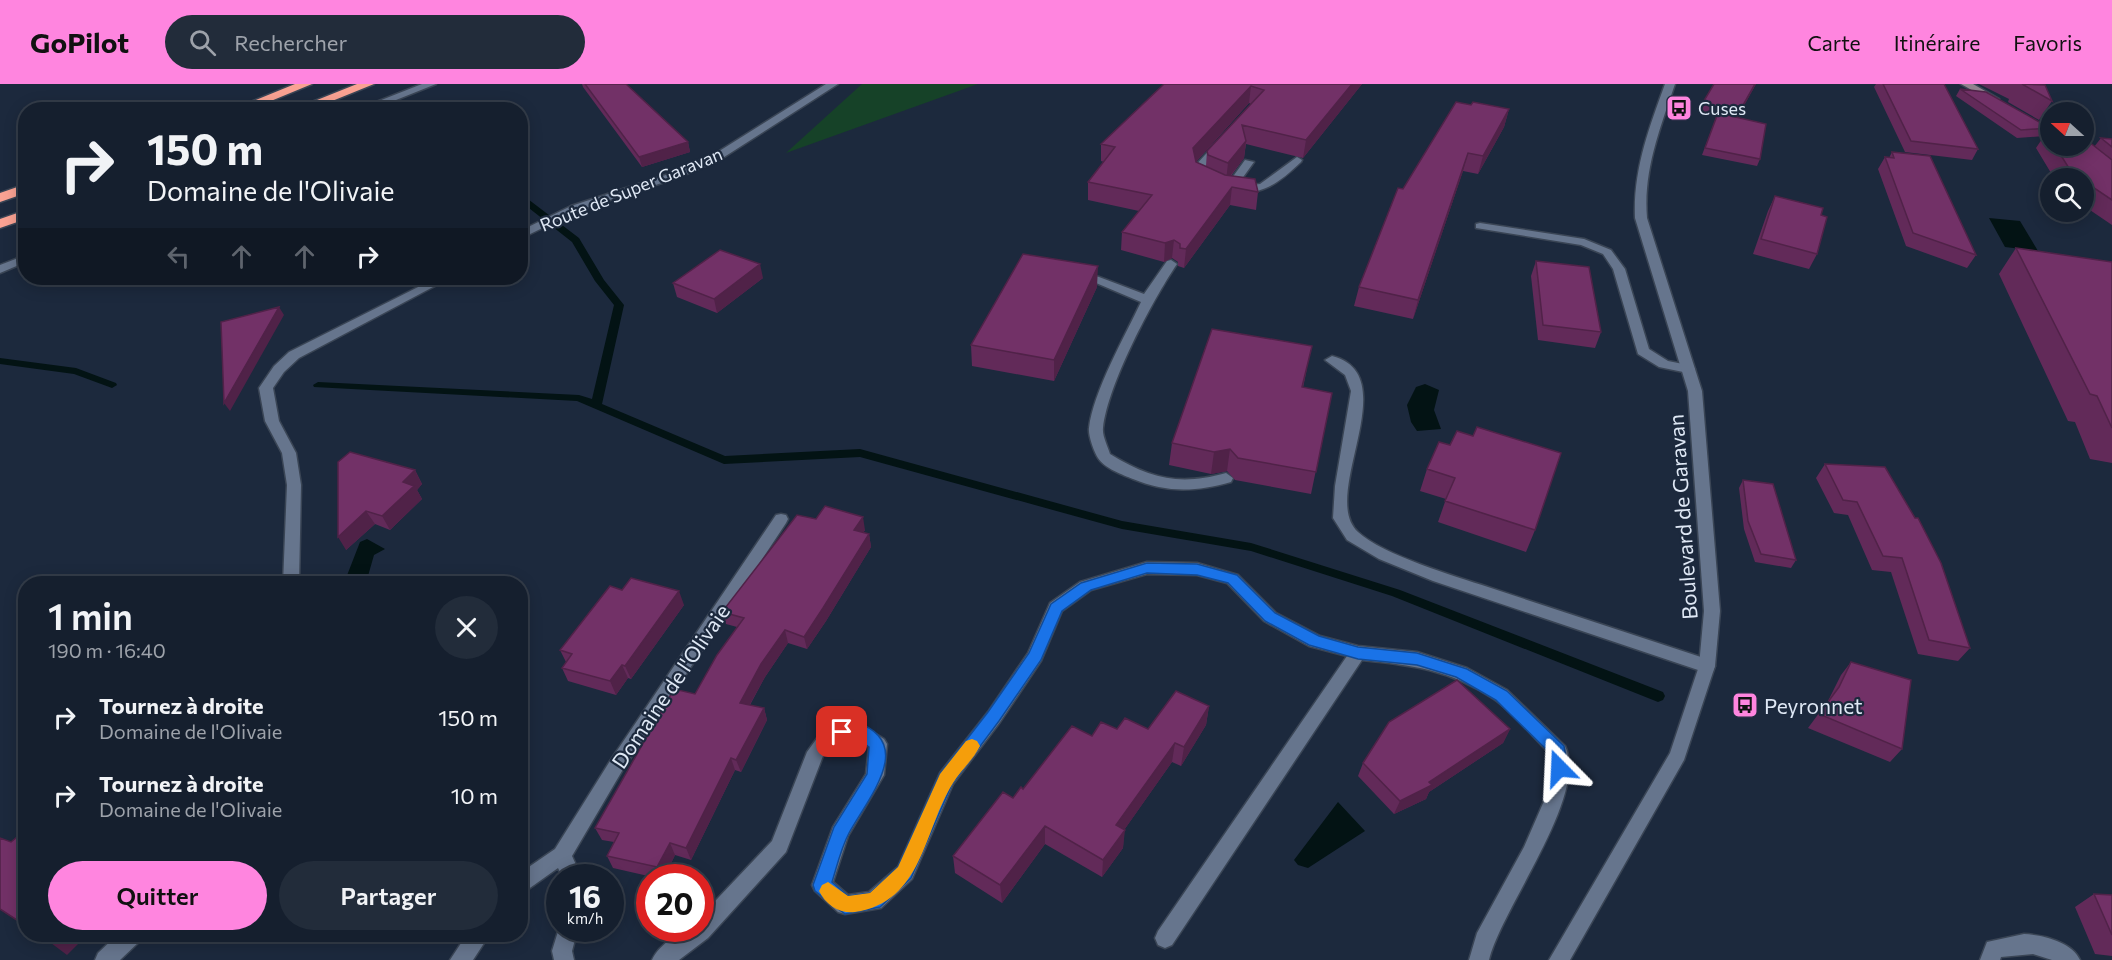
<!DOCTYPE html>
<html lang="fr">
<meta charset="utf-8">
<style>
:root{--surface:#151f2e;--page:#222c3a;--text:#f1f3f6;--muted:#9da2aa;--line:#343d4a;--accent:#ff85df}
body{margin:0;font-family:Commissioner,sans-serif;background:var(--page);color:var(--text);height:100vh;display:flex;flex-direction:column;font-size:22px;white-space:nowrap}
*{box-sizing:border-box;margin:0}
p{font-size:20px;color:var(--muted)}
.icon{flex:none;width:33px;height:33px;fill:none;stroke:currentColor;stroke-width:2;stroke-linecap:round;stroke-linejoin:round}
.map{position:relative;flex:1;overflow:hidden}
.panel{position:absolute;left:18px;top:492px;width:510px;height:366px;display:flex;flex-direction:column;background:var(--surface);border-radius:24px;box-shadow:0 3px 15px #0003,0 0 0 2px var(--line)}
.panel>*{flex:none}
.hud{position:absolute;left:18px;top:18px;width:510px;height:183px;border-radius:24px;box-shadow:0 3px 15px #0003,0 0 0 2px var(--line);background:#151f2e;color:var(--text);overflow:hidden}
.needle{width:39px;rotate:291deg}
.fabs{position:absolute;left:2040px;top:18px;display:grid;gap:12px}
.fabs a{display:grid;place-items:center;width:54px;height:54px;border-radius:50%;background:var(--surface);box-shadow:0 3px 15px #0003,0 0 0 2px var(--line);font-size:30px}
.speed{position:absolute;left:546px;top:780px;display:flex;gap:12px;font-size:30px;font-weight:700;text-align:center}
.speed>*{display:grid;place-content:center;width:78px;height:78px;border-radius:50%;background:var(--surface);box-shadow:0 3px 15px #0003,0 0 0 2px var(--line);line-height:1}
.speed small{font-size:15px;font-weight:400}
.speed .limit{border:9px solid #d22;background:#fff;color:#111}
.pin{position:absolute;display:grid;place-items:center;width:51px;height:51px;color:#fff;margin:-26px;border-radius:12px;box-shadow:0 3px 9px #0006}
.me{position:absolute;width:66px;margin:-33px;rotate:339deg;stroke-linejoin:round;filter:drop-shadow(0 0 4px #0008)}
.turn{display:flex;align-items:center;gap:21px;height:126px;padding:0 30px;font-size:27px}
.turn .icon{width:78px;height:78px;stroke-width:2.5}
.turn b{display:block;font-size:42px;line-height:51px}
.lanes{display:flex;align-items:center;height:57px;padding:0 30px;background:#0003;justify-content:center;gap:30px;direction:ltr}
.lanes .off{opacity:.35}
.round{display:grid;place-items:center;flex:none;width:63px;height:63px;border-radius:32px;background:var(--page)}
.headline{display:flex;align-items:center;justify-content:space-between;height:102px;padding:0 30px}
h1{font-size:36px;font-weight:600;line-height:45px}
.cta{display:flex;gap:12px;margin-top:auto;padding:12px 30px}
.cta a{flex:1;height:69px;border-radius:36px;background:var(--accent);color:#111;font-size:24px;font-weight:600;line-height:69px;text-align:center}
.cta a+a{background:var(--page);color:var(--text)}
ul{padding:0;list-style:none}
li{display:flex;align-items:center;gap:18px;height:78px;padding:0 30px}
li div{flex:1}
li b{display:block;font-size:22px}
li em{font-style:normal}
header{display:flex;align-items:center;gap:36px;box-sizing:border-box;height:84px;padding:0 30px;background:var(--accent);color:#111}
header strong{font-size:28px}
nav{display:flex;gap:33px;margin-inline-start:auto;font-size:21px}
.search{width:420px;height:54px;background:var(--page);display:flex;align-items:center;gap:15px;box-sizing:border-box;padding:0 21px;border-radius:33px;color:var(--muted);font-size:22px}
.map>svg:first-child{display:block}
</style>
<header>
<strong>GoPilot</strong>
<div class="search"><svg class="icon" aria-label="search" viewBox="0 0 24 24"><circle cx="10" cy="10" r="6"/><path d="M15 15l6 6"/></svg>Rechercher</div>
<nav><a>Carte</a><a>Itinéraire</a><a>Favoris</a></nav>
</header>
<div class="map">
<svg width="2112" height="876" viewBox="0 0 2112 876">
<rect width="100%" height="100%" fill="#1c293d"/>
<!-- green -->
<path fill="#164228" d="M862,0H978L786,69Z"/>
<!-- water -->
<path fill="#031314" d="M1989,134L2020,137L2038,167L2005,163Z
M1425,300L1439,306L1434,326L1441,345L1417,347L1411,338L1407,321L1416,303Z
M367,455L385,465L374,471L368,492L346,494L360,458Z
M1338,718L1365,747L1308,784L1298,781L1294,776Z"/>
<g fill="none" stroke-linecap="round" stroke-linejoin="round">
<!-- stream -->
<path fill="#031314" fill-rule="evenodd" d="M396,23H402L404,26H395Z
M520,109L579,154L604,196L624,221L602,320L725,372L860,365L1122,437L1251,459L1400,506L1663,608L1665,612L1663,616L1658,618L1653,616L1392,512L1251,467L1122,445L860,373L724,380L577,317L314,303L313,301L318,298L579,311L592,315L614,221L595,197L572,158L520,117Z
M0,274L76,284L116,299L117,301L112,304L74,290L0,280Z"/>
<!-- service casing -->
<g stroke="#3a4555" stroke-width="3">
<path id="service" d="M1216,59L1225,61L1203,85L1204,91L1211,96L1202,98L1194,92L1193,84Z
M1297,73L1302,76L1301,78C1279,99 1262,112 1232,108C1223,106 1231,110 1224,105L1245,76L1254,78L1236,103L1260,100Z
M1480,139L1584,155L1611,166L1625,185L1649,265L1668,277L1693,282L1695,285L1693,288L1688,289L1659,283L1638,270L1613,185L1603,170L1581,161L1476,144V140Z
M1171,176L1177,180C1152,217 1108,300 1103,344C1102,352 1108,363 1110,370C1151,395 1180,402 1226,389L1233,394L1231,398C1196,408 1167,409 1133,395C1123,391 1104,384 1098,374C1094,368 1088,351 1089,344C1093,308 1125,252 1141,218L1089,196L1095,192L1099,193L1144,210L1167,177Z
M1332,272C1407,291 1318,412 1358,448C1383,471 1454,492 1488,503C1563,528 1638,552 1713,577L1715,582L1713,587L1707,589L1433,497L1379,475L1347,456L1333,434L1335,402L1351,307L1345,291L1325,276Z
M781,430L786,431L788,435L786,439L622,687L572,772L582,794H563L558,784L520,811V789L555,765L610,677L776,431Z
M1147,478L1197,479L1238,491L1276,529L1320,552L1358,562L1417,568L1467,584L1507,606L1565,662C1589,711 1502,823 1489,876H1469L1477,849L1524,763L1551,701L1550,670C1532,652 1514,629 1494,615C1451,586 1412,581 1362,576L1172,861L1165,864L1158,861L1155,854L1158,847L1347,572L1309,562L1264,537L1227,499L1197,491L1147,490L1091,506L1062,527L1041,577L1000,638L953,700L912,795L881,824L845,830L838,828L815,807L812,801L833,743L866,690L869,663L854,653L835,657L823,672L786,768L708,854L679,876H652C659,860 684,844 700,844V833L772,757L807,668L823,646L856,638L884,655L887,660L884,691L848,752L833,798L848,811L869,808L898,783L940,689L988,628L1028,569L1050,519L1080,498Z
M560,841V844H578L572,867L574,876H554L552,867Z
M467,850H490L473,876H450Z
M2024,850C2043,851 2072,858 2080,876H2052L2033,870L2001,873L2000,876H1980L1987,858Z"/>
</g>
<!-- minor casing -->
<g stroke="#3a4555" stroke-width="3">
<path id="minor" d="M422,0H436L371,26H356Z
M826,0H838L721,75L677,94L579,126L520,155V147L571,122L669,90L713,71Z
M26,171V178L0,189V181Z
M436,194H450L299,274L284,288L273,304L279,337L296,369L301,401L299,500H283L287,401L282,369L265,337L259,304L274,282L289,268Z
M118,850H143L140,857L120,876H95L98,869Z"/>
</g>
<!-- tertiary casing -->
<g stroke="#3a4555" stroke-width="3">
<path id="tertiary" d="M1665,0H1675C1660,45 1643,86 1647,134L1702,307L1720,527L1715,582L1684,676L1570,876H1549L1670,669L1699,582L1704,527L1688,307L1635,134C1633,86 1649,44 1665,0Z"/>
</g>
<!-- secondary casing -->
<g stroke="#3a4555" stroke-width="3">
<path id="secondary" d="M1961,0H1973L1999,15L1991,17Z"/>
</g>
<!-- motorway casing -->
<g stroke="#3a4555" stroke-width="3">
<path id="motorway" d="M295,0H312L249,26H231Z
M357,0H374L310,26H292Z
M26,100V109L0,118V109Z
M26,126V135L0,144V135Z"/>
</g>
<!-- service -->
<use href="#service" fill="#66758d" fill-rule="evenodd"/>
<!-- minor -->
<use href="#minor" fill="#66758d" fill-rule="evenodd"/>
<!-- tertiary -->
<use href="#tertiary" fill="#66758d" fill-rule="evenodd"/>
<!-- secondary -->
<use href="#secondary" fill="#92828f" fill-rule="evenodd"/>
<!-- motorway -->
<use href="#motorway" fill="#faa293" fill-rule="evenodd"/>
</g>
<!-- wall -->
<path fill="#622a59" fill-rule="evenodd" d="M582,0H626L688,58L690,68L642,83L583,3Z
M1164,0H1362L1303,74L1246,60L1244,74L1231,92L1258,108L1256,126L1230,121L1184,184L1178,182V178L1172,174L1164,178L1121,166L1122,148L1139,127L1088,116V98L1104,78L1101,77V60ZM1249,19L1251,20L1207,67L1206,82L1196,78Z
M1714,0H1756L1737,34L1760,75L1757,82L1702,71L1717,31L1699,28L1702,20Z
M1876,0H1944L1978,65L1972,76L1905,68L1874,3Z
M1979,0H2034L2052,17L2039,36L2008,18L2009,15Z
M1960,5L2050,44L2047,48L2050,49V62H2084L2094,63L2101,54L2112,55V141L2084,122V94H2054L2036,64L2044,52L2017,54L1956,12Z
M1471,21L1509,25L1504,43L1478,90L1463,87L1413,235L1354,222L1359,203L1403,105Z
M1892,68L1976,171L1967,184L1906,162L1878,85L1885,73L1889,74Z
M1775,112L1821,131L1817,170L1809,185L1753,170L1768,127Z
M2016,164L2112,178V379L2090,375L2075,338L2068,337L1999,190Z
M1536,177L1601,248L1595,264L1538,256L1531,192Z
M763,194L717,229L677,213L673,199Z
M1097,203L1054,297L972,282L971,261Z
M1307,284L1303,304L1332,309L1311,410L1235,396L1227,387L1211,390L1169,381L1172,359Z
M1439,358L1535,446L1526,468L1438,438L1446,415L1420,407L1427,385Z
M338,378L415,386L422,400L417,406L422,415L390,446L375,440L346,466Z
M1825,380L1885,383L1970,564L1958,577L1918,570L1891,488L1872,486L1848,431L1834,429L1816,394Z
M1743,396L1796,476L1791,484L1755,478L1744,445L1739,404Z
M816,435L865,446L863,449L869,450L871,463L826,537L807,565L788,559L765,593L750,621L764,624L767,636L741,688L735,686L691,776L675,771L664,794H657L613,784L607,772L614,758L602,756L595,744L695,610L737,543L726,540L722,528Z
M622,506L684,521L631,595L628,594L616,611L568,597L562,584L566,578L560,566Z
M1851,578L1902,665L1890,678L1808,644L1828,617L1841,591Z
M1209,622L1206,641L1181,682L1172,678L1124,746L1123,764L1102,793L1045,760L1002,819L955,789L953,772L1023,705L1092,652L1117,645H1148Z
M1510,645L1503,659L1429,708L1426,715L1394,730L1358,692L1363,679Z
M2094,810L2112,811V872L2095,870L2075,823Z"/>
<!-- shaded-wall -->
<path fill="#502248" d="M1352,0H1362L1303,74L1306,56Z
M1755,0H1756L1736,36L1739,28Z
M1251,2L1249,19L1192,82L1193,64Z
M1509,25L1504,43L1478,90L1483,72Z
M1246,57L1244,74L1226,97L1228,79Z
M688,58L690,68L642,83L639,73Z
M1468,69L1463,87L1413,235L1418,216Z
M1232,103L1230,121L1184,184L1186,165Z
M1174,156L1172,174L1164,178L1165,159Z
M760,180L763,194L717,229L714,215Z
M1098,182L1097,203L1054,297V276Z
M279,223L284,231L230,327L224,319Z
M1230,365L1227,387L1211,390L1214,368Z
M415,386L422,400L417,406L422,415L390,446L382,432L403,398Z
M366,427L375,440L346,466L338,453Z
M863,433L865,446L856,459L854,446Z
M869,450L871,463L826,537L807,565L804,553Z
M679,507L684,521L631,595L625,582Z
M785,546L788,559L765,593L744,631L740,619L761,580Z
M622,581L628,594L616,611L610,597Z
M1209,622L1206,641L1181,682L1184,663Z
M764,624L767,636L741,688L736,676Z
M1510,645L1503,659L1429,708L1426,715L1394,730L1400,717Z
M1175,659L1172,678L1115,759L1116,741Z
M731,674L735,686L691,776L686,764Z
M1045,742V760L1002,819L1000,801Z
M1125,746L1123,764L1102,793L1103,776Z
M670,759L675,771L664,794H662L657,783Z
M60,850H88L67,871L51,859Z"/>
<!-- building -->
<path fill="#723167" stroke="#502248" stroke-width="1.5" d="M585,0H626L688,58L639,73Z
M1164,0H1352L1306,56L1242,41L1246,57L1228,79L1208,71L1207,67L1264,6L1251,2L1193,64L1196,78L1225,91L1255,95L1258,108L1232,103L1186,165L1180,164V160L1174,156L1165,159L1122,148L1152,111L1088,98L1115,63L1101,60Z
M1714,0H1755L1739,28L1702,20Z
M1883,0H1944L1978,65L1911,57Z
M2022,0L2045,1L2052,17Z
M1960,5L1986,8L2050,44L2021,46Z
M1456,18L1471,21L1473,18L1509,25L1483,72L1468,69L1418,216L1359,203L1398,104L1403,105Z
M1718,29L1766,40L1760,75L1705,64Z
M2046,48L2050,49V55Z
M2084,54L2112,76V116L2084,97V94H2080L2072,89L2055,62H2084Z
M2101,54L2112,55V63Z
M1892,68L1930,72L1976,171L1913,149L1885,73L1894,74Z
M1775,112L1823,124L1821,131L1827,133L1817,170L1761,155Z
M2016,164L2112,178V344L2097,312L2090,310Z
M720,166L760,180L714,215L673,199Z
M1023,170L1098,182L1054,276L971,261Z
M1536,177L1589,183L1601,248L1543,241Z
M279,223L224,319L221,238Z
M1212,245L1312,262L1302,303L1332,309L1316,388L1238,374L1230,365L1214,368L1172,359Z
M1477,343L1561,369L1535,446L1445,417L1455,394L1427,385L1439,358L1450,361L1457,347L1473,352Z
M350,368L415,386L403,398L414,402L382,432L366,427L338,453V378Z
M1825,380L1885,383L1915,434H1918L1941,479L1970,564L1929,556L1902,474L1883,472L1857,418L1843,416Z
M1743,396L1773,400L1796,476L1761,470L1748,437Z
M825,422L863,433L854,446L869,450L823,524L804,553L785,546L761,580L740,619L764,624L736,676L731,674L686,764L670,759L657,783L607,772L619,749L595,744L674,605L695,610L717,571L744,534L722,528L797,431L816,435Z
M631,494L679,507L625,582L622,581L610,597L562,584L572,570L560,566L610,502L622,506Z
M1851,578L1911,596L1902,665L1819,630L1839,603Z
M1457,596L1510,645L1429,698L1432,701L1400,717L1363,679L1389,638Z
M1176,607L1209,622L1184,663L1175,659L1116,741L1125,746L1103,776L1045,742L1000,801L953,772L1003,708L1013,714L1021,703L1023,705L1072,642L1092,652L1101,638L1117,645L1125,634L1148,645Z
M22,749L26,751V842L0,825V754L11,758Z
M2094,810L2112,811V851Z
M38,850H60L51,859Z"/>
<!-- route -->
<path fill="#1a73e8" stroke="#114b97" stroke-width="1.5" d="M1147,479L1197,480L1237,491L1275,529L1319,552L1358,563L1417,569L1467,585L1507,607L1564,662L1568,684L1565,689H1554L1551,670L1510,630L1496,616L1456,593L1417,581L1358,575L1309,561L1265,537L1228,499L1197,491L1147,489L1091,506L1062,527L1041,576L999,637L952,700L911,794L880,823L845,830L815,807L813,801L834,743L867,690L869,663L854,652L842,654L837,652L834,648L837,643L856,638C917,659 868,714 849,749C841,764 837,782 832,798L848,812L870,809L898,783L940,690L988,628L1029,569L1051,520L1081,499Z"/>
<!-- slow -->
<path fill="#f59e0b" d="M972,655L977,657L980,662C973,676 961,686 953,699C923,747 923,818 855,828C840,830 826,821 819,807L822,801L828,798L848,812L870,809L898,783L940,690L966,657Z"/>
<!-- icons -->
<defs>
<g id="bus-square" transform="scale(1.35)"><rect x="-9" y="-9" width="18" height="18" rx="4" fill="#ff85df" stroke="#1c293d"/><path d="M-5-6H5V4H4V6H2V4H-2V6H-4V4H-5ZM-3.5-4V0h7V-4ZM-3.5 1.2v1.5H-2V1.2ZM2 1.2v1.5H3.5V1.2Z" fill="#111"/></g>
</defs>
<g fill-rule="evenodd">
<use href="#bus-square" x="1679" y="24"/>
<use href="#bus-square" x="1745" y="621"/>
</g>
<g text-anchor="middle" dominant-baseline="central" stroke-width="4.5" stroke-linejoin="round" paint-order="stroke">
<!-- far-poi labels -->
<g font-size="18" fill="#dfe8f5" stroke="#1c293d" text-anchor="start">
<text x="1698" y="24">Cuses</text>
</g>
<!-- far-street labels -->
<g font-size="18" fill="#dfe8f5" stroke="#1c293d">
<text transform="translate(631 105) rotate(-22)">Route de Super Garavan</text>
</g>
<!-- street labels -->
<g font-size="21" fill="#dfe8f5" stroke="#1c293d">
<text transform="translate(1682 433) rotate(-94)">Boulevard de Garavan</text>
<text transform="translate(670 602) rotate(-56)">Domaine de l'Olivaie</text>
</g>
<!-- poi labels -->
<g font-size="21" fill="#dfe8f5" stroke="#1c293d" text-anchor="start">
<text x="1764" y="621">Peyronnet</text>
</g>
</g>
</svg>
<div class="fabs">
<a><svg class="needle" viewBox="-14 -14 28 28"><path d="M0-13l5 13h-10z" fill="#e53935"/><path d="M0 13l5-13h-10z" fill="#9da2aa"/></svg></a>
<a><svg class="icon" aria-label="search" viewBox="0 0 24 24"><circle cx="10" cy="10" r="6"/><path d="M15 15l6 6"/></svg></a>
</div>
<div class="speed"><div>16<small>km/h</small></div><div class="limit">20</div></div>
<div class="pin" style="left:842px;top:648px;background:#d93025"><svg class="icon" aria-label="arrive" viewBox="0 0 24 24"><path d="M6 21V4h12l-3 4 3 4H6"/></svg></div>
<svg class="me" style="left:1559px;top:684px" viewBox="-20 -20 40 40"><path d="M0-17L14 15 0 8-14 15z" fill="#1a73e8" stroke="#fff" stroke-width="4"/></svg>
<div class="hud">
<div class="turn"><svg class="icon" aria-label="right" viewBox="0 0 24 24"><path d="M7 20v-9h11M14 6l5 5-5 5"/></svg><div><b>150 m</b>Domaine de l'Olivaie</div></div>
<div class="lanes"><svg class="icon off" aria-label="left" viewBox="0 0 24 24"><path d="M17 20v-9H6M10 6l-5 5 5 5"/></svg><svg class="icon off" aria-label="ahead" viewBox="0 0 24 24"><path d="M12 20V5M6 11l6-6 6 6"/></svg><svg class="icon off" aria-label="ahead" viewBox="0 0 24 24"><path d="M12 20V5M6 11l6-6 6 6"/></svg><svg class="icon" aria-label="right" viewBox="0 0 24 24"><path d="M7 20v-9h11M14 6l5 5-5 5"/></svg></div>
</div>
<section class="panel">
<div class="headline"><div><h1>1 min</h1><p>190 m · 16:40</p></div><a class="round"><svg class="icon" aria-label="close" viewBox="0 0 24 24"><path d="M6 6l12 12M18 6L6 18"/></svg></a></div>
<ul>
<li><svg class="icon" aria-label="right" viewBox="0 0 24 24"><path d="M7 20v-9h11M14 6l5 5-5 5"/></svg><div><b>Tournez à droite</b><p>Domaine de l'Olivaie</p></div><em>150 m</em></li>
<li><svg class="icon" aria-label="right" viewBox="0 0 24 24"><path d="M7 20v-9h11M14 6l5 5-5 5"/></svg><div><b>Tournez à droite</b><p>Domaine de l'Olivaie</p></div><em>10 m</em></li>
</ul>
<div class="cta"><a>Quitter</a><a>Partager</a></div>
</section>
</div>
